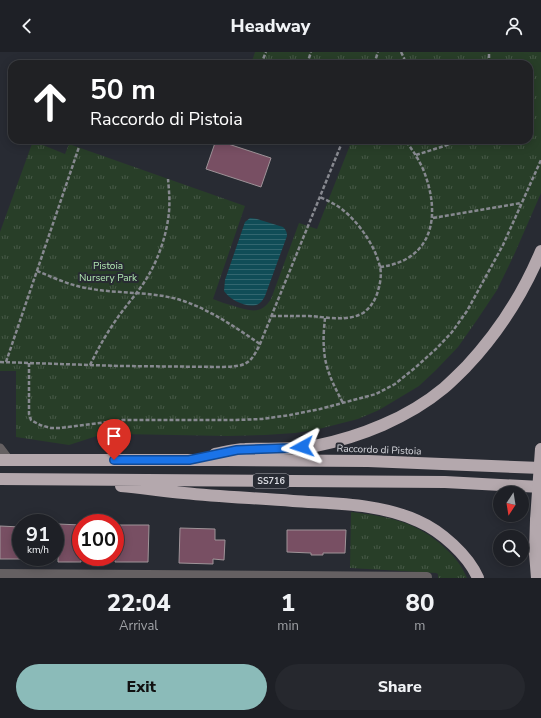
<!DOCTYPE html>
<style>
:root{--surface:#1e2026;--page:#26282e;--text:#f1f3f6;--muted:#a1a3a7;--line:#3c3e43;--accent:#8bbbb9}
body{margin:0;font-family:"Nunito Sans",sans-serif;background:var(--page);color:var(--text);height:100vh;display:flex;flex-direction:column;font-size:15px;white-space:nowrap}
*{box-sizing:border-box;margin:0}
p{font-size:13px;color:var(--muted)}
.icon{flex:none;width:22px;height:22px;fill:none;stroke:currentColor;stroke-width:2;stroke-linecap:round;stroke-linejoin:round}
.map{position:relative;height:526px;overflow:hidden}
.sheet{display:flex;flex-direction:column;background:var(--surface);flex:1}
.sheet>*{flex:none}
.hud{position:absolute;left:8px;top:8px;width:525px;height:84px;border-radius:12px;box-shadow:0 2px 10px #0003,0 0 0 1px var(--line);background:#202124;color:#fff;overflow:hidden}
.needle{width:26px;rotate:192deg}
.buttons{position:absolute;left:493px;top:434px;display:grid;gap:8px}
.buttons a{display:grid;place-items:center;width:36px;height:36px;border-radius:50%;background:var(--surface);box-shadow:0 2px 10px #0003,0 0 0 1px var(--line);font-size:20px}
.speed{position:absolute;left:12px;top:462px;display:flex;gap:8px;font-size:20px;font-weight:700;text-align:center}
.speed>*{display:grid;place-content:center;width:52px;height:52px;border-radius:50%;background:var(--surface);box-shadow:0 2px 10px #0003,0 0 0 1px var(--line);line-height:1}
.speed small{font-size:10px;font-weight:400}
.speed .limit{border:6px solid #d22;background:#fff;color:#111}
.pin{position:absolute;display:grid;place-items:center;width:34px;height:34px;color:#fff;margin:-41px -17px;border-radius:50% 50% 50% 0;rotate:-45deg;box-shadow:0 0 4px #0007}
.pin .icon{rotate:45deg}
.me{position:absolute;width:44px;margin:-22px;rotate:265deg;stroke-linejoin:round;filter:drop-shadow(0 0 3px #0008)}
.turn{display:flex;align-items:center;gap:14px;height:84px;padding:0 16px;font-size:18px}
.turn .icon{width:52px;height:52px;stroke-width:2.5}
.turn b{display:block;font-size:28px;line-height:34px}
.eta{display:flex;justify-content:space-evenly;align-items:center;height:68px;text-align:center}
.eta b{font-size:24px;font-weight:800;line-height:28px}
.action{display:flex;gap:8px;margin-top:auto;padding:8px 16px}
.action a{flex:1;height:46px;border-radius:24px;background:var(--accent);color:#111;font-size:16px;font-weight:800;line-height:46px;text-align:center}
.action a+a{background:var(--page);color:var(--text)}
header{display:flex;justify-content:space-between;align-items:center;height:52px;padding:0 16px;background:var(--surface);font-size:18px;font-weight:800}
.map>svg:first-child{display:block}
</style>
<header><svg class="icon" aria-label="back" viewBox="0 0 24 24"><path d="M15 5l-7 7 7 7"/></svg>Headway<svg class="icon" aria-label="person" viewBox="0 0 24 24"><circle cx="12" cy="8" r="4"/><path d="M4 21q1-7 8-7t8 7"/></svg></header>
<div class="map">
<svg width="541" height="526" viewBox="0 0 541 526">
<defs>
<pattern id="grass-tufts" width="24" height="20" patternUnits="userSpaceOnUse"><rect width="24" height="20" fill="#283e28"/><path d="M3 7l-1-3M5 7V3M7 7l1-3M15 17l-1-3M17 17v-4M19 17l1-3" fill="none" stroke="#475947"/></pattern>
<pattern id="water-rules" width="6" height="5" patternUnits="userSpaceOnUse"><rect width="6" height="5" fill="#104d57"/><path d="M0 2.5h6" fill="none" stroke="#32666f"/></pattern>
</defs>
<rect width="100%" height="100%" fill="#282b33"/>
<!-- grass -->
<path fill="url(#grass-tufts)" d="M255,0H541V141L514,203L497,238L477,268L458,295L436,318L419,334L379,358L358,367L315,378L295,381L265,383L228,384L120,382L100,383L69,393L16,385V319H0V180L33,89L65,102L69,92L245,154L213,247C220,250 227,252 234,254C250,259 261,263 271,247L299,171L317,177L352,88H529V12H251Z
M351,460C387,464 418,470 445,496C455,505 462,514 467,526H438V522L436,521L350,516Z"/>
<!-- water -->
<path fill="url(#water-rules)" d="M250,166L257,167L283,175C286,178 287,180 287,184L265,244C263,248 260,252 256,253C246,256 229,247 224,239L225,228L245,170Z"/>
<!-- building -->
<path fill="#784f63" stroke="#9f9499" d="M216,88L271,106L261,135L206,117Z
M58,472L81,473V510H58Z
M115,473H149L148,510H115Z
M0,474L21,475V507H0Z
M180,476L215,477V488H225L224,508L213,507V512L179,511Z
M287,478H346L345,501H323V503H311V501L287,500Z"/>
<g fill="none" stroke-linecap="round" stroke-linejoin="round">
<!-- path -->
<path stroke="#878990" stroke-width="2.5" stroke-dasharray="4 2" stroke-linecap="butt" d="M401,0L404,6L405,12
M261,12L266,0
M307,12L311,0
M374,12L378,0
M489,12V0
M416,103L463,88
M433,166L521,151
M380,215C435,208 441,161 423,117C418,106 412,97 405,88
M37,219C52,225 69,233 86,236C116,242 147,239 177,247C206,255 235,275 260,292
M272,264C284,264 296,264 309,264C326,265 347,270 363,261C370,256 374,250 377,242C380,233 382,223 380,215C375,192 354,163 334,152C329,149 324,147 320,145
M325,266C324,276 323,287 324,297C325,317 334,334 343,351
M0,310L120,314L223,315C246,314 250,313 260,292L343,88
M6,310L79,95
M29,311V362L31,368L40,373L51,376H60L123,368H236L262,367L290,363L320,357L376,342L395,332L416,315L437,296L452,280L467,259L503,193L541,108
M90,313C98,297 106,282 116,268C126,253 139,240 148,224C159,206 167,181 169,160C170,149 169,138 168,127"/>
<!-- lane -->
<path stroke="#656062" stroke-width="9" d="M0,396L9,408"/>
<!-- street -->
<path stroke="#656062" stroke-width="10" d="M0,522L427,525"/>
<!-- highway -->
<path stroke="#b4a8ad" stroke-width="12" d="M215,402C225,400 235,397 245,397C268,396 292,398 315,394C360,385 408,366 444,336C451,330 459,322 466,315C498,281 523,242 541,199
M0,408H226L368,409L541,416
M0,427L445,430L541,435
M121,434C142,436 163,439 184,441C220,445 257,446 293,449C334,452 379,451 418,469C441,479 468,503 478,526
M536,468L535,501L537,526"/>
<!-- highway-bridge -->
<path stroke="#b4a8ad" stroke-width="12" d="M536,468L541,397"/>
</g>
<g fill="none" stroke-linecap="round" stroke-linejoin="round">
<!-- route casing -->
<g stroke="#114b97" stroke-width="10">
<path id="route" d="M114,408H189L237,398L290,396L302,395"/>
</g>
<!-- route -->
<use href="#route" stroke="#1a73e8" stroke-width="7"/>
</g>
<g text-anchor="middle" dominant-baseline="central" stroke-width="4" stroke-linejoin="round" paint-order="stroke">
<!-- shield labels -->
<rect fill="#282b33" stroke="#a5a6ad" stroke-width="1" x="253" y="422" width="36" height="14" rx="3"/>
<g font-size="9" font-weight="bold" fill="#dadbe1">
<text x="271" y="429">SS716</text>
</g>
<!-- park labels -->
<g font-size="10" fill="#b2e8b3" stroke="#282b33">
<text x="108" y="214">Pistoia<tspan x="108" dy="12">Nursery Park</tspan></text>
</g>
<!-- street labels -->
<g font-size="10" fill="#dadbe1" stroke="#282b33">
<text transform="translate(379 398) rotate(2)">Raccordo di Pistoia</text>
</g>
</g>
</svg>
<div class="buttons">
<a><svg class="needle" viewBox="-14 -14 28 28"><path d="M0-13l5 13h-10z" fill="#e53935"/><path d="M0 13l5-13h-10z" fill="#a1a3a7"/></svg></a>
<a><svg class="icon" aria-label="search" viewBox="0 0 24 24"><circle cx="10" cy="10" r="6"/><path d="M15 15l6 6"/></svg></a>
</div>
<div class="speed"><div>91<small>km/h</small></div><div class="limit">100</div></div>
<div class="pin" style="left:114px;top:408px;background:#d93025"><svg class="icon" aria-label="arrive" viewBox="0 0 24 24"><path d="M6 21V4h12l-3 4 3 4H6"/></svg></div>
<svg class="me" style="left:302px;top:395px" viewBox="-20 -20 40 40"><path d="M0-17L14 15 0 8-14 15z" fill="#1a73e8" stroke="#fff" stroke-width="4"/></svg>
<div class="hud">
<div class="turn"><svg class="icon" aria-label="ahead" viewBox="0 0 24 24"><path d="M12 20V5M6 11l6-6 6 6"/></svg><div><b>50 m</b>Raccordo di Pistoia</div></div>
</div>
</div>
<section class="sheet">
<div class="eta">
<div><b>22:04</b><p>Arrival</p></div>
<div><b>1</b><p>min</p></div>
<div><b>80</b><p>m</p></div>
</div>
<div class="action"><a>Exit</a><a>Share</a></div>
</section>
